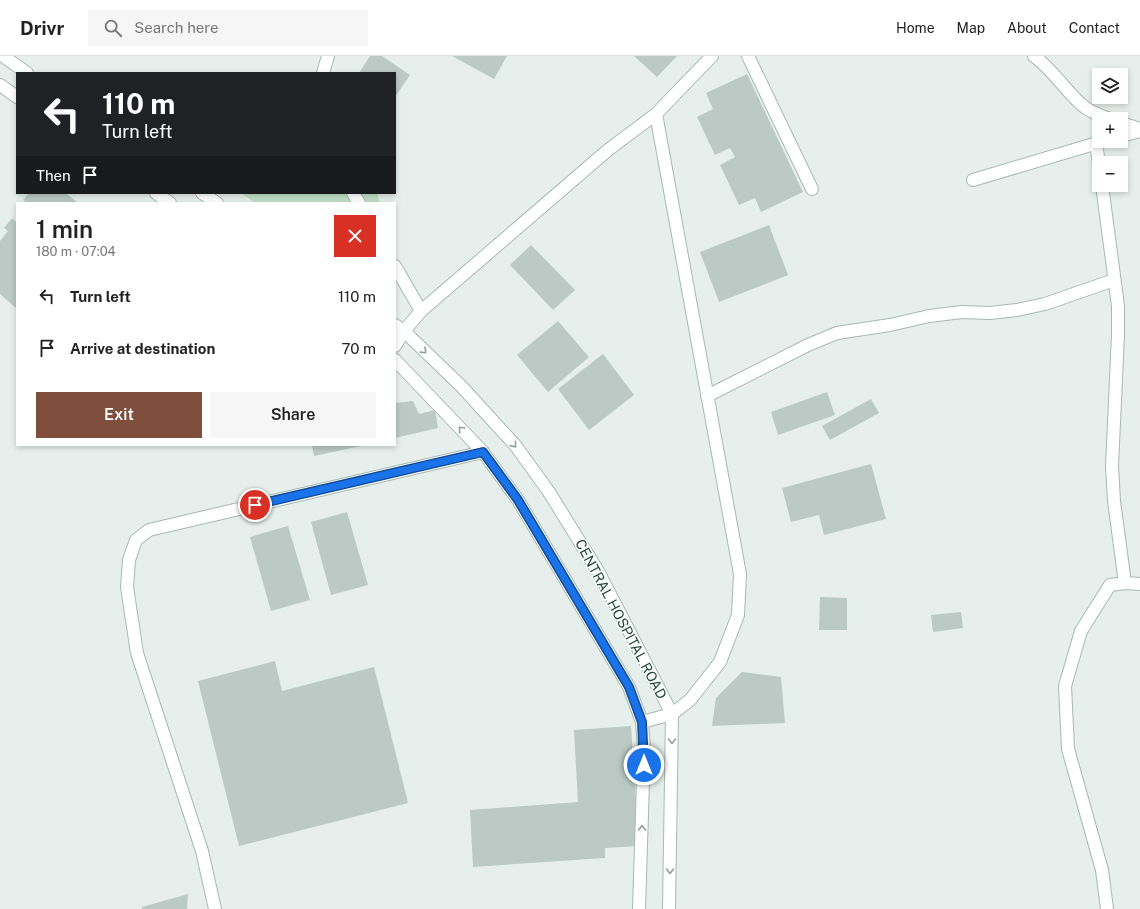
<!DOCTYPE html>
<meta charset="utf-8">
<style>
:root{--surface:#fff;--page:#f6f6f6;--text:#222;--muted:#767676;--line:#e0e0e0;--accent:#804e3d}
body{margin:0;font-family:"Public Sans",sans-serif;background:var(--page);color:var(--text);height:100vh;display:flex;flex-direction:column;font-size:15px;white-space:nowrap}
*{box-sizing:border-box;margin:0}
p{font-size:13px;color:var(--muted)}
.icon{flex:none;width:22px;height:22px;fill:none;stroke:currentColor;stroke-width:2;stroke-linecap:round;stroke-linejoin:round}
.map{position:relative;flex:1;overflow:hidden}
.details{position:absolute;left:16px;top:146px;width:380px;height:244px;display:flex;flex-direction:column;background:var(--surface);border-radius:0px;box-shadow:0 2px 6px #0003}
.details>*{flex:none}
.guide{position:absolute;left:16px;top:16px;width:380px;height:122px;border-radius:0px;box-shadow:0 2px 6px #0003;background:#202124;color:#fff;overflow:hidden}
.fabs{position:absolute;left:1092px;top:12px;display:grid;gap:8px}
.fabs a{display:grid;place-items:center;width:36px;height:36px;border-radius:0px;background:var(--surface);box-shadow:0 2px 6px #0003;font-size:20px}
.pin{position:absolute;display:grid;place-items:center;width:34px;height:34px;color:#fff;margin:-17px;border:2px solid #fff;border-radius:50%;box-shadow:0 1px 4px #0007}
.me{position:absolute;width:44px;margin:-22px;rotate:0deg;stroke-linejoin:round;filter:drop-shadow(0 0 3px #0008)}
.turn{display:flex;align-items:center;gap:14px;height:84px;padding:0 20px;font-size:18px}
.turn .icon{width:52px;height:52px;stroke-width:2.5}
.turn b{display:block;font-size:28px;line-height:34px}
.then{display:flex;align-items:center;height:38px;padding:0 20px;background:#0003;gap:8px;font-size:15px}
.round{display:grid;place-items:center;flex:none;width:42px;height:42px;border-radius:0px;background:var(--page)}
.headline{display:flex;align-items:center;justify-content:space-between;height:68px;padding:0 20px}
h1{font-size:24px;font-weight:600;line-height:30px}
.primary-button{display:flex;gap:8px;margin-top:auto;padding:8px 20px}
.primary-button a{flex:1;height:46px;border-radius:0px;background:var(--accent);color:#fff;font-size:16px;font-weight:600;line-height:46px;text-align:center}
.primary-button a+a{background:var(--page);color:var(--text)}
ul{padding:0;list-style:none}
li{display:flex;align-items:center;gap:12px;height:52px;padding:0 20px}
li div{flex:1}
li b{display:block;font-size:15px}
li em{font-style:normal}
header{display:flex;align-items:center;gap:24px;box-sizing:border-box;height:56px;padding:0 20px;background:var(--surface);border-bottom:1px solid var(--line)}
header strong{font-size:19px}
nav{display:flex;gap:22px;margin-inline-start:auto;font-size:14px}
.search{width:280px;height:36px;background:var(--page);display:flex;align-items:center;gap:10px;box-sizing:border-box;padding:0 14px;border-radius:0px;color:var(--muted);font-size:15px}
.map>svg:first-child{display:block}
</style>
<header>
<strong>Drivr</strong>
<div class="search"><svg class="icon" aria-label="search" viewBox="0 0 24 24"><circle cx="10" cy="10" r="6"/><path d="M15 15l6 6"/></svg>Search here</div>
<nav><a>Home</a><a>Map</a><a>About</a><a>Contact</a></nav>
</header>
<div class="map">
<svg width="1140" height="853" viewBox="0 0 1140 853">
<rect width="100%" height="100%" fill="#e6efeb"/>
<!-- green -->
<path fill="#bfe0c8" d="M241,137H377L380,147H255Z"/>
<!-- building -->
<path fill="#bbcac4" d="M370,0H382L410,19L395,41V17H359Z
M452,0H507L494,23Z
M634,0H677L657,21Z
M747,18L803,136L761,156L755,142L739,149L720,109L735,101L730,92L715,99L697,61L713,53L706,37Z
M29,137H66L78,147H27L23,144Z
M12,162L16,166L17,164V253L0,238V185L8,175L4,172Z
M769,169L788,219L719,246L700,196Z
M531,189L575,234L553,254L510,209Z
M558,265L589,301L548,336L517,299Z
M603,298L634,339L589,374L558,333Z
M827,336L835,359L778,379L771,356Z
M871,343L879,357L830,384L822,370Z
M413,345L419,358L435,354L438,372L395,382V347Z
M312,389H361V390L314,400Z
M871,408L886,463L824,479L819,459L791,466L782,432Z
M347,456L368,529L331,539L311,466Z
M288,470L310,544L271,555L250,481Z
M820,541L847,542V574H819Z
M961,556L963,572L933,576L931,559Z
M275,605L282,635L374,611L408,747L239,790L198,625Z
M742,616L781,621L785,667L712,670L716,642Z
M631,670L639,790L605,792V802L473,811L470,754L578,746L574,674Z
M188,838L187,853H142V851Z"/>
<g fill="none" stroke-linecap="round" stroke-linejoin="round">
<!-- minor casing -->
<g stroke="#a8b8b2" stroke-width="14">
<path id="minor" d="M748,0L812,133
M1034,0C1053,14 1065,34 1082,49C1090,56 1101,60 1110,63
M323,17L328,0
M1121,67L1140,73
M1121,80L1140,75
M1096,87L1099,108
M973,124L1104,85
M1102,129L1118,250V279L1112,410L1114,445L1125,527
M353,137L359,147
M395,210L421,255
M395,290L404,275L421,255L608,94L656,58L712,0
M707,340L808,289L837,277L890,269L929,260L962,256L990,257L1017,254L1045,248L1114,224
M642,666L672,658L690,644L720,606L738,559L740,518L656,58
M215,853L202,795L137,597L127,531L129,504L136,484L149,474L483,396
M1107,853L1102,814L1068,693L1065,630L1081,575L1110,529L1125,527L1140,528"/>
</g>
<!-- tertiary casing -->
<g stroke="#a8b8b2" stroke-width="14">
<path id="tertiary" d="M3,0L27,17
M0,29L17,41
M156,137L170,147
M202,137L217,147
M395,269L404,275L462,331L515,389L549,436L599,517L672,658L669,853
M395,304L483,396L518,444L629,631L642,666L644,693L639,853"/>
</g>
<!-- minor -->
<use href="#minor" stroke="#fff" stroke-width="12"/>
<!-- tertiary -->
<use href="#tertiary" stroke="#fff" stroke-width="12"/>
</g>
<!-- one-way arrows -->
<defs><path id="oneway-chevron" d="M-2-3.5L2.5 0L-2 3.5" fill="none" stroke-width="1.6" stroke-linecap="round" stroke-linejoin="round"/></defs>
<g stroke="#92a09c">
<use href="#oneway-chevron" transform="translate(424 295) rotate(44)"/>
<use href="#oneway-chevron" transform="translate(461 373) rotate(-134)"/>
<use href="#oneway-chevron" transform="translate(514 389) rotate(51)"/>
<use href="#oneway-chevron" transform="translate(672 685) rotate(91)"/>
<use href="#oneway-chevron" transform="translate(642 772) rotate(-89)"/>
<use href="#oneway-chevron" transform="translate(670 815) rotate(91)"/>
</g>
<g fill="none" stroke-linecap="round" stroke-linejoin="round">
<!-- route casing -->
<g stroke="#114b97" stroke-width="10">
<path id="route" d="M255,449L483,396L518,444L629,631L642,666L644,709"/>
</g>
<!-- route -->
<use href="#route" stroke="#1a73e8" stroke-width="7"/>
</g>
<g text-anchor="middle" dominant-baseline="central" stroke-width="3" stroke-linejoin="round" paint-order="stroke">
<!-- street labels -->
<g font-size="14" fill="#24423a" stroke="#f7fbf9">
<text transform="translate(621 563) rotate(62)">CENTRAL HOSPITAL ROAD</text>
</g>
</g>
</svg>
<div class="fabs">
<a><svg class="icon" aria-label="layers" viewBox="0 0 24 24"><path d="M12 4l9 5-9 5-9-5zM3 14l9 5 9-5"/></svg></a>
<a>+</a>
<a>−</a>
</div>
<div class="pin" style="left:255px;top:449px;background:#d93025"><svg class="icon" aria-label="arrive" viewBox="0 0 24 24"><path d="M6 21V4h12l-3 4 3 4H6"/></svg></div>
<svg class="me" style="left:644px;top:709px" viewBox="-20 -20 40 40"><circle r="17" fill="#1a73e8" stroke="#fff" stroke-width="3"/><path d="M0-11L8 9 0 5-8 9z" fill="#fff"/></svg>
<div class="guide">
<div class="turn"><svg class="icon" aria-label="left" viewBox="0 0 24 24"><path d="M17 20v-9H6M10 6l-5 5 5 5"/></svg><div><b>110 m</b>Turn left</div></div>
<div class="then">Then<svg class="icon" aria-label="arrive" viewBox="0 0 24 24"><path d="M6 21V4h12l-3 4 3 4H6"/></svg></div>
</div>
<section class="details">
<div class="headline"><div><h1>1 min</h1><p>180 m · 07:04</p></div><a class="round" style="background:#d93025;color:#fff"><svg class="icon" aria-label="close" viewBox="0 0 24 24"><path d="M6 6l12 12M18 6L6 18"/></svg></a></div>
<ul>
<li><svg class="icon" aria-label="left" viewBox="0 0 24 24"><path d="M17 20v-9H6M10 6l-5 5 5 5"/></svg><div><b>Turn left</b></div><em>110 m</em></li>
<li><svg class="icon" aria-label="arrive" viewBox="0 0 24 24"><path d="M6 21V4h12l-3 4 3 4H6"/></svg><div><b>Arrive at destination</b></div><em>70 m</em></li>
</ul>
<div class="primary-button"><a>Exit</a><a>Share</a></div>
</section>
</div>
